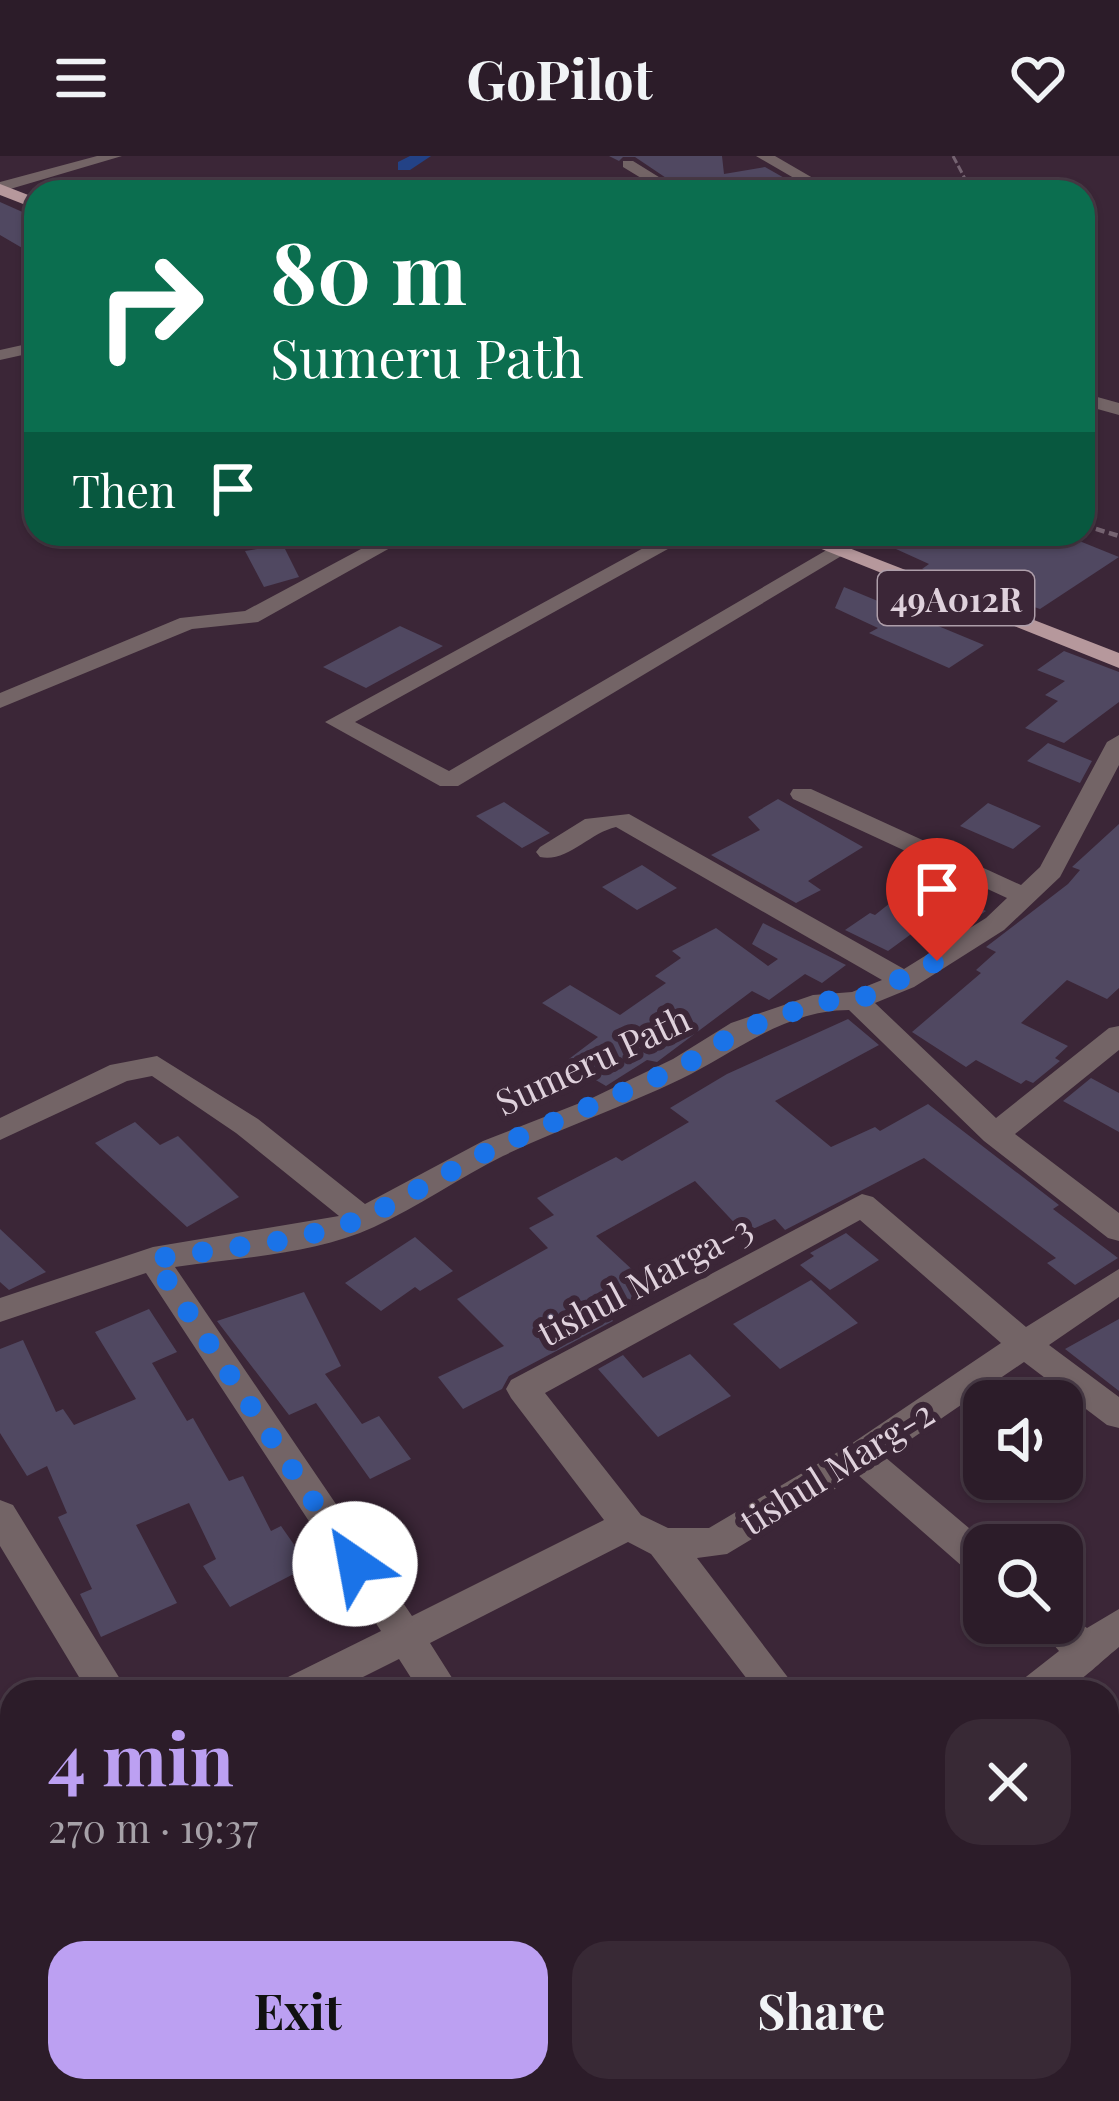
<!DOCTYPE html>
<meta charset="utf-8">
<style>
:root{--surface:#2c1c29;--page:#382935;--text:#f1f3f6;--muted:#a6a1a8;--line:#483a46;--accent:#bca0f2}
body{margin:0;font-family:"Playfair Display",serif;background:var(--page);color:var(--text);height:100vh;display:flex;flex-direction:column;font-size:45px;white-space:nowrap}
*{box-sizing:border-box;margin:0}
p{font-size:39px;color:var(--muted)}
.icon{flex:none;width:66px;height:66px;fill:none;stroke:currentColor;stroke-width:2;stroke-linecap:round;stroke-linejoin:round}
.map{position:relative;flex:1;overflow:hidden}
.details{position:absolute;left:0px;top:1524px;width:1119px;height:423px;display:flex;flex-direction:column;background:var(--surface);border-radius:36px 36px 0 0;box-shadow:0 3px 9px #0004,0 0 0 3px var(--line)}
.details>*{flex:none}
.top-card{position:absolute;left:24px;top:24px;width:1071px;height:366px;border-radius:36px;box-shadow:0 3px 9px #0004,0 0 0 3px var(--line);background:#0b6e4f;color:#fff;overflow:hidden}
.buttons{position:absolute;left:963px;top:1224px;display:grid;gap:24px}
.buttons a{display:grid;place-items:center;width:120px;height:120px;border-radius:24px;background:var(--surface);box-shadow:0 3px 9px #0004,0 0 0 3px var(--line);font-size:60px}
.pin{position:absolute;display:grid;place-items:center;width:102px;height:102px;color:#fff;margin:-123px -51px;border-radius:50% 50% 50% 0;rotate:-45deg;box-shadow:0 0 12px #0007}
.pin .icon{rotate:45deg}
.me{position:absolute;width:132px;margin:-66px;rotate:327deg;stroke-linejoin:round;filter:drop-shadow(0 0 9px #0008)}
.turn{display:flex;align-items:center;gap:42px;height:252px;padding:0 48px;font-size:54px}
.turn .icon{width:156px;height:156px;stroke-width:2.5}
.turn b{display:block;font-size:84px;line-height:102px}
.then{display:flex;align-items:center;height:114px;padding:0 48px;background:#0003;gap:24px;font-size:45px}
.round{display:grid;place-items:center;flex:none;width:126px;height:126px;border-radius:36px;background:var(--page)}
.headline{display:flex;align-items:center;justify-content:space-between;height:204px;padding:0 48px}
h1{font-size:72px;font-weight:700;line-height:90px;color:var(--accent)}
.button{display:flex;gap:24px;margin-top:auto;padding:24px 48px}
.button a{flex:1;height:138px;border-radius:36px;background:var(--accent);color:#111;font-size:48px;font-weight:700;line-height:138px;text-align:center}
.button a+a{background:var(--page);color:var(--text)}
header{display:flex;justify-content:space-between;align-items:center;height:156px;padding:0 48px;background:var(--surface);font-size:54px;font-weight:700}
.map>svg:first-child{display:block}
</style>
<header><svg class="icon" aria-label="menu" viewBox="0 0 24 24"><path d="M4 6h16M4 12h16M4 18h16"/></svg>GoPilot<svg class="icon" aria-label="heart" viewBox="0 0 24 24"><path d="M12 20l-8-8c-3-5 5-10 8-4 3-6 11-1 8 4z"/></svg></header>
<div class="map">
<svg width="1119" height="1945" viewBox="0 0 1119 1945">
<rect width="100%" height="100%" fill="#3b2637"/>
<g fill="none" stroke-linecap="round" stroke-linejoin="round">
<!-- canal -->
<path fill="#234286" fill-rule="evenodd" d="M410,0H431L410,14H398V6Z"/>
</g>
<!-- building -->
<path fill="#504861" d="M609,0H722L724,18L765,11L809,36H687L635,1H623L619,5Z
M0,46L36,62V100L0,79Z
M863,378H1062L1119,401L1040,453L922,413L929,408Z
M283,389L299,421L264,431L245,395Z
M844,431L984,489L949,512L869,477L878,472L835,452Z
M400,470L443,490L366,532L323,511Z
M1064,495L1119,516V546L1064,587L1025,572L1058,545L1045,539L1065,525L1037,514Z
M1048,587L1092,605L1080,627L1027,605Z
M778,643L863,691L808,725L821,734L796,747L711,699L760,674L748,661Z
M504,646L550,677L522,692L476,660Z
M988,647L1041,670L1013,693L960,670Z
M1119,668V832L1107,843L1067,824L1021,867L1068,890L1055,902L1060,905L1033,927L1026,924L1021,928L976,904L966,911L912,876L981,817L976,814L996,796L986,791L1068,728L1080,714L1072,711Z
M642,709L677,732L637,754L602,731Z
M919,724L986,755L955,776L945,771L933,781L918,773L888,795L845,774L870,757L875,759Z
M763,767L846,809L822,827L805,818L769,844L752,835L657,906L647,904L606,930L565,906L598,881L542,847L570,829L620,859L666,827L655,820L681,802L672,795L716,772L768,810L778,803L752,788Z
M848,863L879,889L775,945L831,991L875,971L880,975L928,948L1059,1049L1053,1053L1118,1102L1075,1129L1047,1107L1056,1102L924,1002L785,1074L775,1063L744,1077L695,1025L596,1080L652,1132L608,1158L613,1165L509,1220L502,1233L463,1253L438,1221L504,1190L457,1143L548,1092L529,1072L554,1059L537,1042L616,1001L622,1005L689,966L670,952L727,918Z
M1091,922L1119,937V976L1063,945Z
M135,966L160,989L178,980L239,1041L187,1071L95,987Z
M0,1073L46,1116L9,1134L0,1126Z
M846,1077L879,1104L830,1134L800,1109L814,1100L810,1097Z
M415,1081L453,1115L420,1135L415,1131L381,1155L345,1127Z
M811,1124L858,1167L780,1213L733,1168Z
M304,1136L341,1210L325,1218L362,1268L379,1260L411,1303L370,1323L316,1247L289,1259L217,1165Z
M149,1153L177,1196L152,1207L187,1265L193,1262L229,1325L243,1320L271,1375L281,1370L309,1410L230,1451L203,1410L216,1403L189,1347L136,1369L177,1447L101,1481L80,1438L92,1433L58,1361L67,1357L47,1310L27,1320L0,1277V1193L23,1184L56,1256L63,1253L74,1269L136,1243L95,1176Z
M1119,1163V1235L1065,1193Z
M690,1198L731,1240L658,1281L598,1213L623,1199L643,1222Z"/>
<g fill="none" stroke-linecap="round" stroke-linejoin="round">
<!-- path-far2 -->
<path stroke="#756371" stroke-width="3" stroke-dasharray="8 3" stroke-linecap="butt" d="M953,0L972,36"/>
<!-- path-far1 -->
<path stroke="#756371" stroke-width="4.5" stroke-dasharray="9 4.5" stroke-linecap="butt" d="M1083,369L1119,380"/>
<!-- path -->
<path stroke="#756371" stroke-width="8" stroke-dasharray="15 8" stroke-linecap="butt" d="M339,1945L355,1935"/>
<!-- minor -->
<path fill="#736466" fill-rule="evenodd" d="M97,0H122L0,36V26Z
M756,0H775L837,36H818Z
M623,5H633L683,36H664L623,11Z
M36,186V196L0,204V194Z
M1083,237L1119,247V259L1083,249Z
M389,378H415L258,466L192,473L0,552V537L180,462L245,455Z
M669,378H695L355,566L449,615L830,392H844L848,396L458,630H440L325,566Z
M1119,579V609L1060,721L1004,774L914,831L875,847L996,962L1109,872L1119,870V894L1015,978L1119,1057V1085L1108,1082L984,985L849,854C785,854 736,896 681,923C623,951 561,972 503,1000C459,1022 418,1051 374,1071C313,1099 241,1101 175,1111L412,1460L604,1364L511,1242L506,1233L511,1224L862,1038L873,1041L1026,1171L1119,1113V1141L1049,1189L1119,1241V1272L1107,1269L1024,1206L885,1301L989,1389H984V1422L971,1418L858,1319L727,1398L697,1402L799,1536H757L651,1398L628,1386L430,1487L461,1536H420L399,1503L333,1536H277L282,1524L381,1475L146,1117L0,1166V1142L153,1091L339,1060L236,977L152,920L127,925L0,984V962L110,909L157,900L258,963L365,1048L483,985L590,943L673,903L731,867L813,839L852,836L882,824L616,671C589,677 567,707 540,701L536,696L540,691L585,663L629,658L904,813L986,762L1007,742L793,643L790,638L793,633H811L1021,729L1040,711L1107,586ZM860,1064L1001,1187L848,1290L709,1372H668L641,1359L545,1237Z
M0,1344L13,1349L128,1536H88L0,1390Z
M1119,1453V1491C1074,1528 1078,1536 1017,1536L1022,1524L1059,1495L1035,1467H1062V1454L1087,1472Z"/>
<!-- major -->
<path fill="#b6989c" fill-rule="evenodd" d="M0,28L36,42V53L0,39Z
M784,378H813L1119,497V512Z"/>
</g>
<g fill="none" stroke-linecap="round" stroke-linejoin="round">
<!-- route -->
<path stroke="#1a73e8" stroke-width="21" stroke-dasharray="0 37.8" d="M355,1408L153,1103L294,1083L363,1063L494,992L683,910L741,874L823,845H856L937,805"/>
</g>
<g text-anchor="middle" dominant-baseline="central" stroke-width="12" stroke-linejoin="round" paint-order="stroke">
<!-- shield labels -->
<rect fill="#3b2637" stroke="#ae9eaa" stroke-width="3" x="878" y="415" width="156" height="54" rx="9"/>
<g font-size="33" font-weight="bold" fill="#dfd1dc">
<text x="956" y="442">49A012R</text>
</g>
<!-- street labels -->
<g font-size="36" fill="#dfd1dc" stroke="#3b2637">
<text transform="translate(592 903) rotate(-25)">Sumeru Path</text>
<text transform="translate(644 1123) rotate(-28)">tishul Marga-3</text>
<text transform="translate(836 1310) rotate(-32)">tishul Marg-2</text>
</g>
</g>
</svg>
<div class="buttons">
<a><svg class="icon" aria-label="sound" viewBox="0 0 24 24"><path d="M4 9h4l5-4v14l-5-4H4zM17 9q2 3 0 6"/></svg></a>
<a><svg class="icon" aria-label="search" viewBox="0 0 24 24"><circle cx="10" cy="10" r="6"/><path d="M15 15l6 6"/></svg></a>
</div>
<div class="pin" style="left:937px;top:805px;background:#d93025"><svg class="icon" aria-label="arrive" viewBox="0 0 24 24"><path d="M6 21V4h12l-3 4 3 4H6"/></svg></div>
<svg class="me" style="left:355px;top:1408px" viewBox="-20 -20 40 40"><circle r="19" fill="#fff"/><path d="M0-13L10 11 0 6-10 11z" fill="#1a73e8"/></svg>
<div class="top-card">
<div class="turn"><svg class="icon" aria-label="right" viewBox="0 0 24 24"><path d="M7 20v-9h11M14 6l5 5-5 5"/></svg><div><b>80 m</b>Sumeru Path</div></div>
<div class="then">Then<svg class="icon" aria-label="arrive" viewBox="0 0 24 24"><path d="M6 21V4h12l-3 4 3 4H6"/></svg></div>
</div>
<section class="details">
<div class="headline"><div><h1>4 min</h1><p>270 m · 19:37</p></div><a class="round"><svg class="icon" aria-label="close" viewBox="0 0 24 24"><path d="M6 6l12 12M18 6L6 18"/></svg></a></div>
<div class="button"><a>Exit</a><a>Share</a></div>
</section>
</div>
